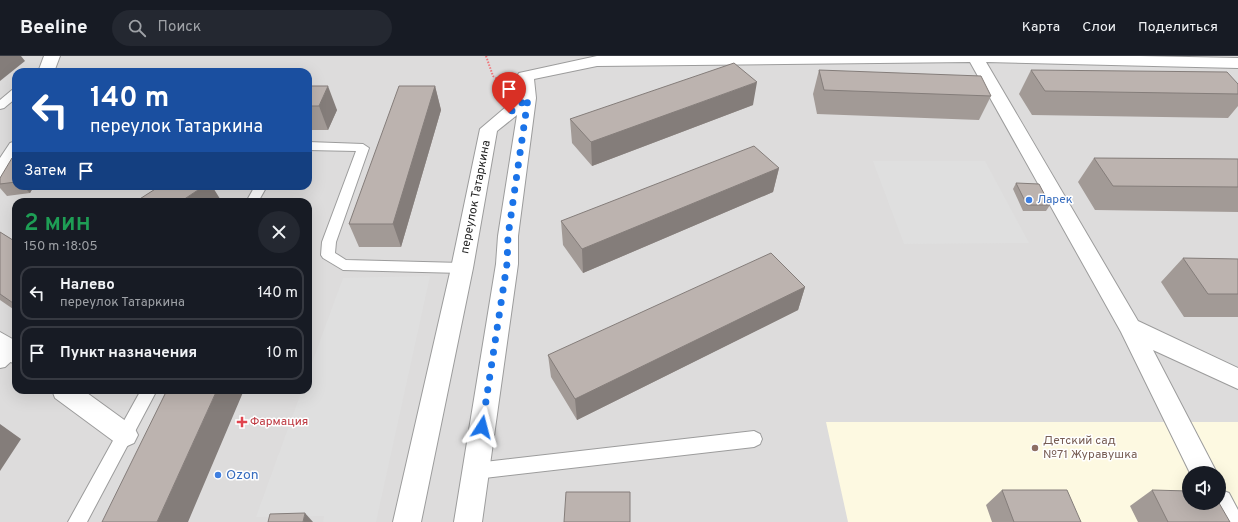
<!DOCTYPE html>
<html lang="ru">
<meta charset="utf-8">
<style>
:root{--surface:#171b24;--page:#242831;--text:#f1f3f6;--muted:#9ea1a6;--line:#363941}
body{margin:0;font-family:Overpass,sans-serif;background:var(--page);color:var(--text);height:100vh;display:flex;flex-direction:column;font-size:15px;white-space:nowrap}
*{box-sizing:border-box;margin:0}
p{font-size:13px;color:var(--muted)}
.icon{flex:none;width:22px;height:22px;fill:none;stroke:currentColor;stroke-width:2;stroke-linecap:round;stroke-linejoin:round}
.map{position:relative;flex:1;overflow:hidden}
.sheet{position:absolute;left:12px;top:142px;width:300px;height:196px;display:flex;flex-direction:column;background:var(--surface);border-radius:12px;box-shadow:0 4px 16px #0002}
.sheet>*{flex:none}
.banner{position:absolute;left:12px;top:12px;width:300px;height:122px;border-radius:12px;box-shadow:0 4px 16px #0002;background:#1a4fa0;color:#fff;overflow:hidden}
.fabs{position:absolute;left:1182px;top:410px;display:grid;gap:8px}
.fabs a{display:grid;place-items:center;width:44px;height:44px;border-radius:50%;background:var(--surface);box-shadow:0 4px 16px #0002;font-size:20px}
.pin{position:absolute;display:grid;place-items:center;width:34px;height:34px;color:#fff;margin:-41px -17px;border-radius:50% 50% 50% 0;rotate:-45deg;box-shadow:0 0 4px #0007}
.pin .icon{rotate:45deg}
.me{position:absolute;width:44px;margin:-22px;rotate:9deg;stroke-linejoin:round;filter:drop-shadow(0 0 3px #0008)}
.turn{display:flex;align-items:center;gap:14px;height:84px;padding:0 12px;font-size:18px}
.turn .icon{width:52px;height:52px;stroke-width:2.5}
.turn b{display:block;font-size:28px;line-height:34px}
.then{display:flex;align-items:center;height:38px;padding:0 12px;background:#0003;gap:8px;font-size:15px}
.round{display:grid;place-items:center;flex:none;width:42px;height:42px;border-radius:21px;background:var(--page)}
.overview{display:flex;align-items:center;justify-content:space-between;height:68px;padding:0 12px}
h1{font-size:24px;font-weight:600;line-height:30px;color:#1e9e55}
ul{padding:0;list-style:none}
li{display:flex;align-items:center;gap:12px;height:54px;margin:0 8px 6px;padding:0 4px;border:2px solid var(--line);border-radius:12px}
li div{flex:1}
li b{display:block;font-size:15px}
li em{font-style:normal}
header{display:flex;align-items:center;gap:24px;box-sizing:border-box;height:56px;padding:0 20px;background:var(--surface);border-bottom:1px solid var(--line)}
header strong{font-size:19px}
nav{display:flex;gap:22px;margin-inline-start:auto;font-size:14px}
.search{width:280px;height:36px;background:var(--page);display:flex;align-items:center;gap:10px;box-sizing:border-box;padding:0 14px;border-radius:22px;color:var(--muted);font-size:15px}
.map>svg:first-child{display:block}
</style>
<header>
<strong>Beeline</strong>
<div class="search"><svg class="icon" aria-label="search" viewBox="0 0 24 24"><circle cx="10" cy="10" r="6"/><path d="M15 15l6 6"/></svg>Поиск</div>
<nav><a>Карта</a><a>Слои</a><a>Поделиться</a></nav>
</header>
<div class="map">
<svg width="1238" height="466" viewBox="0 0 1238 466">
<rect width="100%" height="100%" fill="#efebe6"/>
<!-- residential -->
<path fill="#dddcdc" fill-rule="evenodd" d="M0,0H1238V466H0ZM16,16H308V130H16ZM16,146H308V334H16ZM1189,417H1219V447H1189Z"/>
<!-- education -->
<path fill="#fdf9e1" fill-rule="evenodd" d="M826,366H1238V466H848ZM1189,417H1219V447H1189Z"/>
<!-- parking -->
<path fill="#dfdfdf" d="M873,105H985L1029,187L904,188Z
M430,220L376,466H323L324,460L256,461L302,334H308V318L343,222Z"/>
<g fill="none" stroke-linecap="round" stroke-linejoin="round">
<!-- lane casing -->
<g stroke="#9c9c9c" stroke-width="2">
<path id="lane" d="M16,33V42L4,52L0,53V44L12,34Z
M308,86L363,88L369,92L336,186L335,197L346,204L462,207L467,208L469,212L467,216L462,217L343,214L323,202L321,199L322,186L356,95L308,94Z
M255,130H267L258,146H246Z
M13,289L16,290V301L5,311L0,312V297Z
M141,334H157L87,466H68Z
M754,375L760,378L762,383L760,388L754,391L476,423L470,421L467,415L470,409L476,407Z"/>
</g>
<!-- street casing -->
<g stroke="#9c9c9c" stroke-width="2">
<path id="street" d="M44,0H60L54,16H38Z
M597,0H1140L1238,2V12L986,6L1138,265L1238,312V333L1153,294L1217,417H1190L1121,276L970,6L597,10L534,23L536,42L518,180V208L482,466H454L496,208L498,180L517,59L497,75L473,212L421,466H393L451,212L480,73L519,40L517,20L519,17Z
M16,85V106L7,121L0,123V102L10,87Z
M0,276L16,285V308L8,305L0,299Z
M52,334H83L134,371L138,379L134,387L125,391L116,387L55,342Z
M1219,433L1229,437L1238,454V466H1214L1206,447H1219Z"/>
</g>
<!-- path -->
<path stroke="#ef777b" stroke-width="2" stroke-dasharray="1.5 1.5" stroke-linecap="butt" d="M486,0L493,20L505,28"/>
<!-- lane -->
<use href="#lane" fill="#fff" fill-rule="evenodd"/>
<!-- street -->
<use href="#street" fill="#fff" fill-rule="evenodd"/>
</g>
<!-- wall -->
<path fill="#a29a96" d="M819,14L991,40L979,64L817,58L813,38Z
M1031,14L1238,28V50L1228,62L1032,59L1019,38Z
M308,30L337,54L328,74H308Z
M435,30L441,54L401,191H359L349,168Z
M753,49L592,110L572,87L570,63Z
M16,101V130H34L30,137L7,140L0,132V122Z
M1094,102L1238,103V156L1095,154L1078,126Z
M779,112L773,136L583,217L563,189L561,165Z
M1016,127L1050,149L1046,155H1023L1013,133Z
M0,176L16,186V255L0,244Z
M1183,202L1238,203V261H1184L1161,226Z
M805,231L798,254L577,364L551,321L548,299Z
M1002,434L1081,466H992L986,449Z
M1152,434L1230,466H1138L1130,450Z"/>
<!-- shaded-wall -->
<path fill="#847d7a" d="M0,0H21L25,5L0,25Z
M757,26L753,49L592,110L591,86Z
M328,30L337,54L328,74L319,50Z
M435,30L441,54L401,191L393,168Z
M779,112L773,136L583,217L582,193Z
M23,130H34L30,137Z
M204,130H212L222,146H180Z
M805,231L798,254L577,364L575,343Z
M217,334H244L188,466H157Z
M0,368L21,383L0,415Z
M305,457L313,466H303Z"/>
<!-- building -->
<path fill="#bcb3af" stroke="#847d7a" d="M734,7L757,26L591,86L570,63Z
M819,14L981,20L991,40L824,34Z
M1031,14L1227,16L1238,28V38L1045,35Z
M308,30H328L319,50H308Z
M399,30H435L393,168H349Z
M754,90L779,112L582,193L561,165Z
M16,101V126L0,128V122L12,102Z
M1094,102L1238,103V131L1113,130Z
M1016,127L1039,128L1050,149H1027Z
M160,130H204L180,146H135Z
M0,176L16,186V249L0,238Z
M771,197L805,231L575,343L548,299Z
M1183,202L1238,203V238H1208Z
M167,334H217L157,466H102Z
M1002,434H1067L1081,466H1014Z
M1152,434L1189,435V447H1219L1230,466H1168Z
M566,436H630V466H564Z
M305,457L303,466H268L270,458Z"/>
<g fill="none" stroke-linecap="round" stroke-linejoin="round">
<!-- route -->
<path stroke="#1a73e8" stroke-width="7" stroke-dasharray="0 12.6" d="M482,371L507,208L508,180L528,42L509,57"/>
</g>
<!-- markers -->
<g fill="#3f7fe0" stroke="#fff" stroke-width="1.5">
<circle cx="1029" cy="144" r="4"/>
<circle cx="218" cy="419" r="4"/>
</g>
<path fill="#e0444e" stroke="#fff" stroke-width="1.5" d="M240 360h4v4h4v4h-4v4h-4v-4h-4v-4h4z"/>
<circle fill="#8d6e63" stroke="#fff" stroke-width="1.5" cx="1035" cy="392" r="4"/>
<g text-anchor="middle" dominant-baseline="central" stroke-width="3" stroke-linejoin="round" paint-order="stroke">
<!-- street labels -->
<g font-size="12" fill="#1f1f1f" stroke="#fff">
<text transform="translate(476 141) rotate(-79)">переулок Татаркина</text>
</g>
<!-- shop labels -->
<g font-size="12" fill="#366cbe" stroke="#fff" text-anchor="start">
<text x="1037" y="144">Ларек</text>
</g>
<!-- health labels -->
<g font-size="12" fill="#be3a42" stroke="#fff" text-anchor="start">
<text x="250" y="366">Фармация</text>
</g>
<!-- education labels -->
<g font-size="12" fill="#785e54" stroke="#fff" text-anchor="start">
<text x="1043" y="385">Детский сад<tspan x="1043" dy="14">№71 Журавушка</tspan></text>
</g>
<!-- near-shop labels -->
<g font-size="14" fill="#366cbe" stroke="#fff" text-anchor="start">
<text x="226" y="419">Ozon</text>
</g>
</g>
</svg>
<div class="fabs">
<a><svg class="icon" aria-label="sound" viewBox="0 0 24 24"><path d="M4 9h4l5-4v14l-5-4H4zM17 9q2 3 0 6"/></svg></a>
</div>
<div class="pin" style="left:509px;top:57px;background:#d93025"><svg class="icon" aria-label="arrive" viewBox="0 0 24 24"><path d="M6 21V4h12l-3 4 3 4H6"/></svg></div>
<svg class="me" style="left:482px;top:371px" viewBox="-20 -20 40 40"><path d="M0-17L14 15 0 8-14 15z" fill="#1a73e8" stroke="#fff" stroke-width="4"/></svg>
<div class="banner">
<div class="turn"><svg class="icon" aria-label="left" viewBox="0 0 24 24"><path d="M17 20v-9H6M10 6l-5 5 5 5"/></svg><div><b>140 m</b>переулок Татаркина</div></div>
<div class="then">Затем<svg class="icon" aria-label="arrive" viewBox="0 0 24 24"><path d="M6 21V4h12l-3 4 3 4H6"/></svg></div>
</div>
<section class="sheet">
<div class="overview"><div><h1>2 мин</h1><p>150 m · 18:05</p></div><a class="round"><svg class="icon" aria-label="close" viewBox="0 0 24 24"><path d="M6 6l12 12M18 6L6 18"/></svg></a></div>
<ul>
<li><svg class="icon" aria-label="left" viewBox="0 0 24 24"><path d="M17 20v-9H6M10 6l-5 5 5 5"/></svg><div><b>Налево</b><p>переулок Татаркина</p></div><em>140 m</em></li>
<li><svg class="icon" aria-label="arrive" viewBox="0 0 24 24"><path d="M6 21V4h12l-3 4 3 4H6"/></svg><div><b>Пункт назначения</b></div><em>10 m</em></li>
</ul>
</section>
</div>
